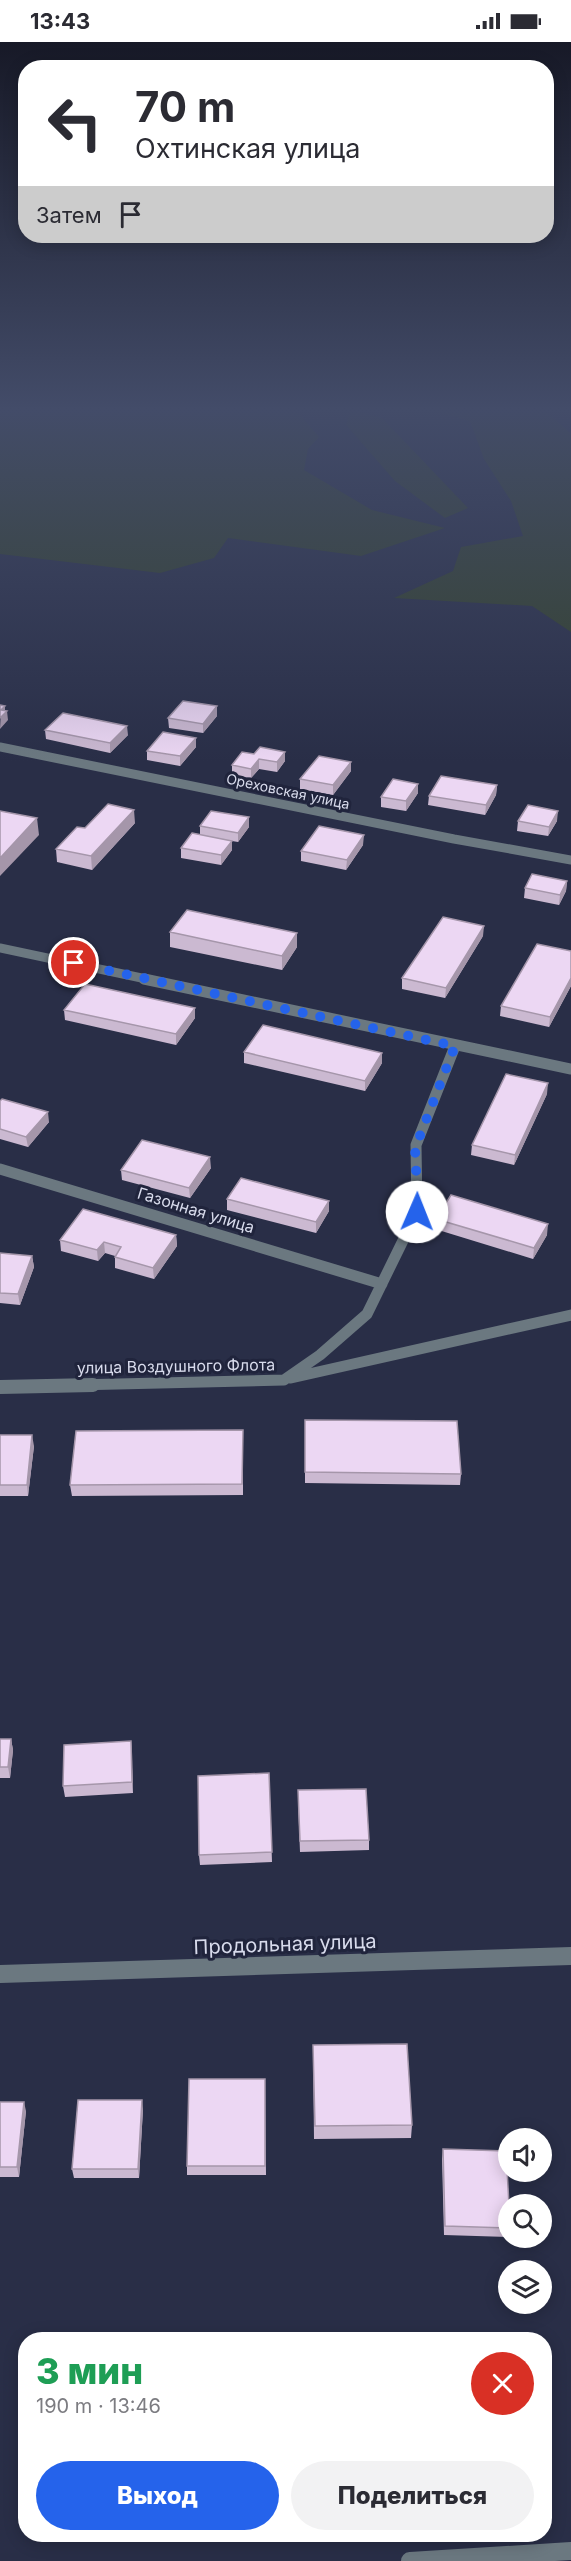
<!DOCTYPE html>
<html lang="ru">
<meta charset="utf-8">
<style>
:root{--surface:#fff;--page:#f2f2f3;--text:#2b2b33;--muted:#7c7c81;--accent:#2563eb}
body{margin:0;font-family:Inter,sans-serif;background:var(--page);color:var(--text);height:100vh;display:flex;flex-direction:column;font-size:22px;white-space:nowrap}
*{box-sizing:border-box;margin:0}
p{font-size:20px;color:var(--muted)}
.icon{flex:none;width:33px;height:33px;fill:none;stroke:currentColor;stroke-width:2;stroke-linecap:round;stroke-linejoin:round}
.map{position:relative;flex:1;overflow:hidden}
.details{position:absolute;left:18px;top:2290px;width:534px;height:210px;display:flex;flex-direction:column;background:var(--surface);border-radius:24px;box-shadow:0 3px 15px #0003}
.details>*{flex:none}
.banner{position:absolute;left:18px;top:18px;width:536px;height:183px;border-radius:24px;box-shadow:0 3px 15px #0003;background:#fff;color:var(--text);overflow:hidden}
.fabs{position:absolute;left:498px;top:2086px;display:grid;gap:12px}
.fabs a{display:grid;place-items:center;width:54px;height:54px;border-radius:50%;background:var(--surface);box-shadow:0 3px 15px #0003;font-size:30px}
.pin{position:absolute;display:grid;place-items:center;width:51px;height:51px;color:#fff;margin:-26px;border:3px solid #fff;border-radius:50%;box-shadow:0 2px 6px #0007}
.me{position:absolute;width:66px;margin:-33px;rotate:1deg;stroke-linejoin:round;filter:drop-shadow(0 0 4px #0008)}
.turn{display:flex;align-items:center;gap:21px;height:126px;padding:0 18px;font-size:27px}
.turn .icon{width:78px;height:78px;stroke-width:2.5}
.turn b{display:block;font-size:42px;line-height:51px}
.then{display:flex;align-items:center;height:57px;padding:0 18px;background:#0003;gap:12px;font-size:22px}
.round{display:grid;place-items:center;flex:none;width:63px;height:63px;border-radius:32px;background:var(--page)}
.overview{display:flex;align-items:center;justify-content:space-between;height:102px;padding:0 18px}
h1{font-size:36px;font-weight:800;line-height:45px;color:#1e9e55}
.action{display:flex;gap:12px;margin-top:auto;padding:12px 18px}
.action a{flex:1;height:69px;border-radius:36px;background:var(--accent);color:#fff;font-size:24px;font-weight:800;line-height:69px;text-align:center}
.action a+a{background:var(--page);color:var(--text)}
.status{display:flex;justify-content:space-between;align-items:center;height:42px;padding:0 30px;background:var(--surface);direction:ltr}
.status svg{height:16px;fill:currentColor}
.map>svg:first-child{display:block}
</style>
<div class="status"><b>13:43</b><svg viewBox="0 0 49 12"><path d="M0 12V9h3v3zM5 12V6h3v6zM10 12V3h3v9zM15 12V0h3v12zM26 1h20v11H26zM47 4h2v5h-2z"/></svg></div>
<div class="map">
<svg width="571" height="2519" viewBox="0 0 571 2519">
<rect width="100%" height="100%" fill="#292e47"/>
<!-- green -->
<path fill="#334129" d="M0,368H296L319,395L308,407L304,428L372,468L445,486L361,514L228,496L214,516L160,531L0,512Z
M351,368L382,376L468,466L445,476L395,439L346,383Z
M431,368H545L571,392V590L532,564L394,556L453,529L461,505L523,494L511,459L484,417L470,379Z"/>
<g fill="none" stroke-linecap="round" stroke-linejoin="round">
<!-- minor-far3 -->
<path stroke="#6b7880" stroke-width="9" d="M0,705L454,797L571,818
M0,906L151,938"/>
<!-- minor-far2 -->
<path stroke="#6b7880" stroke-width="11" d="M144,937L571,1027
M0,1127L382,1242
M291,1336L571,1273
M32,1344L284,1338L320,1313L367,1272L417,1170L416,1103L455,1004"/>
<!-- minor-far1 -->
<path stroke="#6b7880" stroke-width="14" d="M0,1345L93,1343"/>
<!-- minor -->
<path stroke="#6b7880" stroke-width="18" d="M410,2519L571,2509"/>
<!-- tertiary -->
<path stroke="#6b7880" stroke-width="18" d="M0,1932L571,1914"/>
</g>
<!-- wall -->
<path fill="#cbb9d1" d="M217,674L203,691L169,686L168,676Z
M45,688L128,693L110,711L46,697Z
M196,696V705L180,724L147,718V709Z
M242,710L285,719L277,730L259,727L251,736L232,733V723Z
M351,729L333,753L300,747V737Z
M418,742V751L406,769L381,765V755Z
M497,743L496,753L485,773L428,763L429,754Z
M518,779H557L548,794L517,789Z
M135,781L92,828L57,820L56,807L85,786Z
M200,784L249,785L238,800L232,799V808L221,823L181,816V806L200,793Z
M363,803L346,828L301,819V809Z
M567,839L566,849L559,863L524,856L525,846Z
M170,890L297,905L282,928L170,905Z
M483,894L445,956L402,947V936Z
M571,909V944L549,985L500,974L501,964Z
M195,966V976L176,1003L65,978L64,968Z
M244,1010L382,1011V1021L365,1049L244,1021Z
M547,1052L514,1123L471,1113L472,1103Z
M0,1059L49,1080L28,1105L0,1097Z
M211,1126L190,1156L122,1138L121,1128Z
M227,1157L329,1169L316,1191L227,1168Z
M436,1177L547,1193L533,1217L435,1187Z
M176,1193L177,1204L154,1237L115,1226V1214L105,1211L98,1219L61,1209L60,1198Z
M0,1211L32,1214L34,1225L20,1263L0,1261Z
M305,1378L461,1432L460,1443L305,1441Z
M243,1388V1453L72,1454L70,1443Z
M0,1393L34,1404L28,1454H0Z
M0,1697H11L13,1708L10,1736H0Z
M131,1699L133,1751L65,1755L63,1744Z
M269,1731L272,1820L200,1823L199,1813Z
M298,1759L369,1798V1808L300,1810Z
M313,2003L412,2083L411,2096L314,2097Z
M265,2037L266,2133H187V2124Z
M0,2060L26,2069L19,2135H0Z
M143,2067L139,2136H74L72,2127Z
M443,2107L508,2186V2195L444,2193L442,2117Z"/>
<!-- shaded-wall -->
<path fill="#a596aa" d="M5,664V671L7,669L8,678L0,687L1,668Z
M217,664V674L203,691V682Z
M127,684L128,693L110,711V701Z
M196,696V705L180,724V714Z
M285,710V719L277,730V720Z
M259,717V727L251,736V727Z
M351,720V729L333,753V743Z
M418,742V751L406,769V759Z
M497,743L496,753L485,773L486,763Z
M134,768L135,781L92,828L91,814Z
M558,769L557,779L548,794L549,785Z
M249,775V785L238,800V791Z
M37,776L39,793L0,834V816Z
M364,793L363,803L346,828L347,818Z
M232,799V808L221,823V813Z
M567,839L566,849L559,863L560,853Z
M484,884L483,894L445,956L446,946Z
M297,891V905L282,928V914Z
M571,936V944L549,985L550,975Z
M195,966V976L176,1003V992Z
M382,1011V1021L365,1049V1039Z
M548,1041L547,1052L514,1123L515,1113Z
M48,1070L49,1080L28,1105L26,1095Z
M210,1115L211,1126L190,1156L189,1146Z
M329,1159V1169L316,1191V1180Z
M548,1182L547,1193L533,1217L534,1206Z
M176,1193L177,1204L154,1237L153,1226Z
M104,1200L105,1211L98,1219L97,1208Z
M32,1214L34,1225L20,1263L18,1252Z
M32,1393L34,1404L28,1454L27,1443Z
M11,1697L13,1708L10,1736L8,1725Z
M131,1699L132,1710L133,1751L132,1740Z
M142,2058L143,2067L139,2136L138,2127Z
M24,2060L26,2069L19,2135L17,2125Z"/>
<!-- building -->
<path fill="#ecd7f3" stroke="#a596aa" stroke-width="1.5" d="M183,659L217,664L203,682L168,676Z
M0,663L5,664L1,668L7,669L0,676Z
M63,671L127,684L110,701L45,688Z
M163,690L196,696L180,714L147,709Z
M260,705L285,710L277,720L259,717L251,727L232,723L242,710L254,712Z
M319,714L351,720L333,743L300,737Z
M441,734L497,743L486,763L429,754Z
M393,737L418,742L406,759L381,755Z
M108,762L134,768L91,814L56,807L77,785L85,786Z
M528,763L558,769L549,785L518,779Z
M0,769L37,776L0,816Z
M211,769L249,775L238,791L200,784Z
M319,784L364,793L347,818L301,809Z
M192,791L232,799L221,813L181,806Z
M532,832L567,839L560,853L525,846Z
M187,868L297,891L282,914L170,890Z
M443,875L484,884L446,946L402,936Z
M537,902L571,909V936L550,975L501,964Z
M85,942L195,966L176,992L64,968Z
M263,983L382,1011L365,1039L244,1010Z
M506,1032L548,1041L515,1113L472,1103Z
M2,1057L48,1070L26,1095L0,1087V1059Z
M142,1098L210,1115L189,1146L121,1128Z
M241,1136L329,1159L316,1180L227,1157Z
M451,1153L548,1182L534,1206L436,1177Z
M83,1167L176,1193L153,1226L115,1215L121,1205L104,1200L97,1208L60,1198Z
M0,1211L32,1214L18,1252L0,1251Z
M305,1378L457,1379L461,1432L305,1430Z
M243,1388L242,1442L70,1443L76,1389Z
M0,1393H32L27,1443H0Z
M0,1697H11L8,1725H0Z
M131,1699L132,1740L63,1744L64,1703Z
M269,1731L272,1810L199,1813L198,1734Z
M366,1747L369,1798L300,1799L298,1748Z
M407,2002L412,2083L315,2084L313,2003Z
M189,2037H265V2124H187Z
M78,2058H142L138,2127H72Z
M0,2060H24L17,2125H0Z
M443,2107L506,2109L509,2163L508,2186L445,2184Z"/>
<!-- sky -->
<linearGradient id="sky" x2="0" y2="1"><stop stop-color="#171927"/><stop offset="0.51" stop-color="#434c69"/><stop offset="1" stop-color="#434c69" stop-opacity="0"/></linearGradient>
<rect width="571" height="720" fill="url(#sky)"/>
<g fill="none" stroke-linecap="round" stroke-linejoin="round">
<!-- route -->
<path stroke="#2563eb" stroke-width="10" stroke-dasharray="0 18" d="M74,921L455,1004L416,1104C412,1126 423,1148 417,1170"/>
</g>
<g text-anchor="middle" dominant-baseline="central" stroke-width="6" stroke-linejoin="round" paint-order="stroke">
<!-- far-street labels -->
<g font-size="14" fill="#d8dbec" stroke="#20243c">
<text transform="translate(288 749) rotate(12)">Ореховская улица</text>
</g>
<!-- street labels -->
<g font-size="16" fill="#d8dbec" stroke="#20243c">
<text transform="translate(196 1168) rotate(17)">Газонная улица</text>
<text transform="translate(176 1324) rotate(-1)">улица Воздушного Флота</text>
</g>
<!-- near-street labels -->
<g font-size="20" fill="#d8dbec" stroke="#20243c">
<text transform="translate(285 1902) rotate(-2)">Продольная улица</text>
</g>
</g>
</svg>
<div class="fabs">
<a><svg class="icon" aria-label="sound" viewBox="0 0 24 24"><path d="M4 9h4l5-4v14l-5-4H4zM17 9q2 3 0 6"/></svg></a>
<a><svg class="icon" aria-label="search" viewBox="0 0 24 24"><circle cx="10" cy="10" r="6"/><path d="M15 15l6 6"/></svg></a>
<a><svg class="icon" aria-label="layers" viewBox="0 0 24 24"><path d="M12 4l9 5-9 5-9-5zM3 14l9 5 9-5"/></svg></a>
</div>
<div class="pin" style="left:74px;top:921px;background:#d93025"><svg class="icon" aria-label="arrive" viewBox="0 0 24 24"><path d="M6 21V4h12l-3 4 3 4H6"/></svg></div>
<svg class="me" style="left:417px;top:1170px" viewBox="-20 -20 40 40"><circle r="19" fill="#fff"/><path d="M0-13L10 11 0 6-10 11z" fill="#2563eb"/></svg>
<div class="banner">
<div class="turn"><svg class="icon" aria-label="left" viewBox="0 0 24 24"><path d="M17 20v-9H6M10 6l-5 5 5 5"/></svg><div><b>70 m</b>Охтинская улица</div></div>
<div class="then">Затем<svg class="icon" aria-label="arrive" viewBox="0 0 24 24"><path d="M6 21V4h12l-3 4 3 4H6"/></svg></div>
</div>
<section class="details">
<div class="overview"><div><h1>3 мин</h1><p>190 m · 13:46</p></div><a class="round" style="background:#d93025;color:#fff"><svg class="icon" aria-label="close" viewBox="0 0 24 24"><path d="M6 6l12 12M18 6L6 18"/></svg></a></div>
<div class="action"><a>Выход</a><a>Поделиться</a></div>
</section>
</div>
